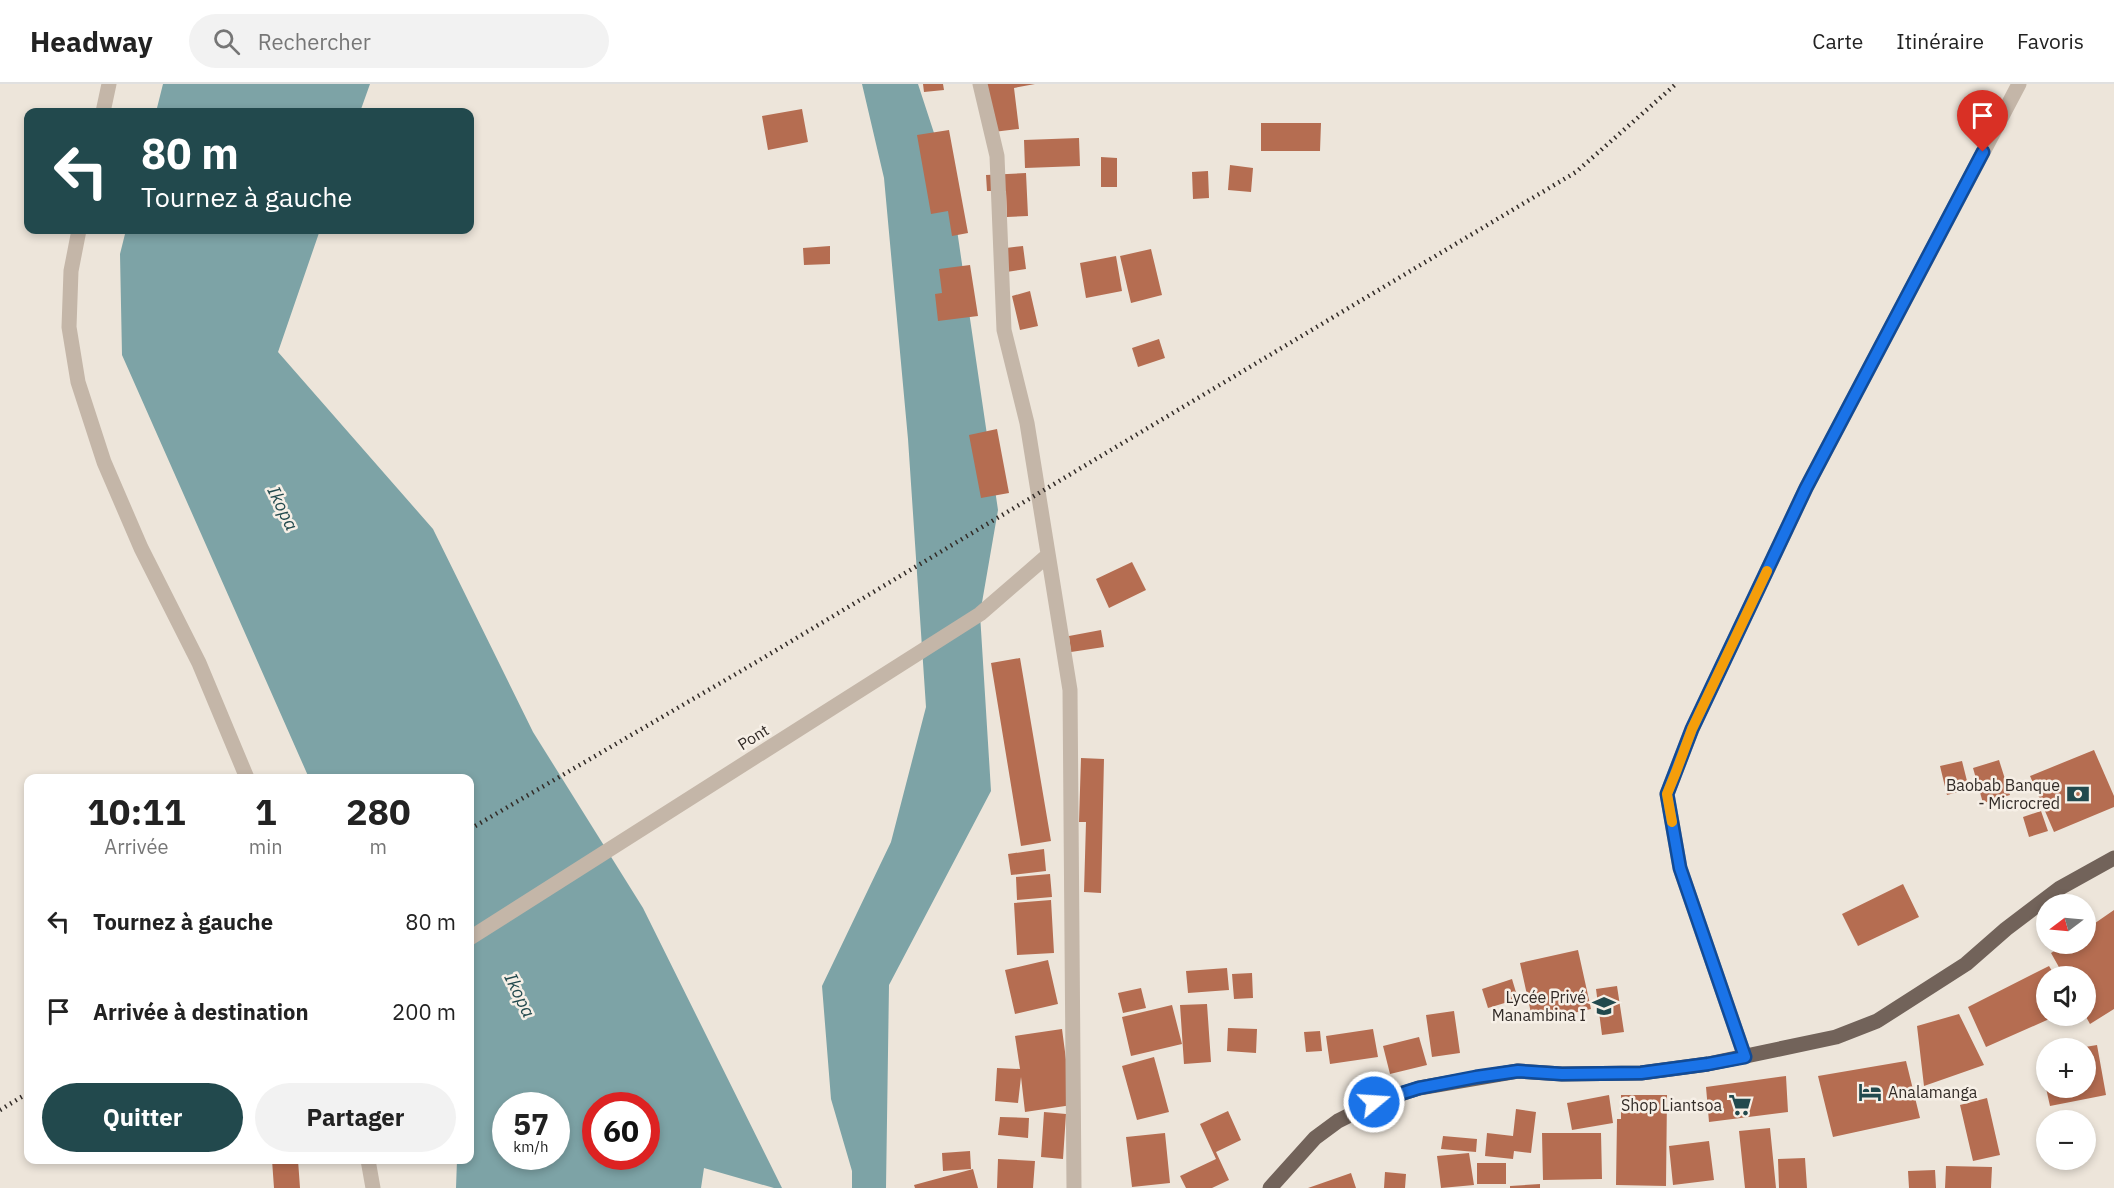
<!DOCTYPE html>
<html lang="fr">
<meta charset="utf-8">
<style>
:root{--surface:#fff;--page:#f2f2f2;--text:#222;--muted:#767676;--line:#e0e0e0;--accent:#22494d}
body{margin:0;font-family:"IBM Plex Sans",sans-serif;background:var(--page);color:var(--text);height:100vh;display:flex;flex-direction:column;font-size:22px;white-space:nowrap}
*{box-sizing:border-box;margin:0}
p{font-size:20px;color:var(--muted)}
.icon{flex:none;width:33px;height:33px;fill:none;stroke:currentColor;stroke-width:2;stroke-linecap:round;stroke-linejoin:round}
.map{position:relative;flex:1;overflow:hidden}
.panel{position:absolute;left:24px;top:690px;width:450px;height:390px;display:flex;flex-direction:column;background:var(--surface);border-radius:12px;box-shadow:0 3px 9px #0003}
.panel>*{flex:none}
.guide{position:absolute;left:24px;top:24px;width:450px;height:126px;border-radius:12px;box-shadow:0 3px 9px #0003;background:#22494d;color:#fff;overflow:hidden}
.needle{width:39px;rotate:254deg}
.controls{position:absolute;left:2036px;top:810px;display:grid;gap:12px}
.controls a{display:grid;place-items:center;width:60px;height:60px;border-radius:50%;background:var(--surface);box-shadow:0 3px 9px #0003;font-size:30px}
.speed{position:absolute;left:492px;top:1008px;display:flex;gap:12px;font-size:30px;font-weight:700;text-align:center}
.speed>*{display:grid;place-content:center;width:78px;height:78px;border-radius:50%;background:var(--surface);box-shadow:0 3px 9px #0003;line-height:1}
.speed small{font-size:15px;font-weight:400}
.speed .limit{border:9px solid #d22;background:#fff;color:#111}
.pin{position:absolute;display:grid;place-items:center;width:51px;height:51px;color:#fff;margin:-62px -26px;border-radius:50% 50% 50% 0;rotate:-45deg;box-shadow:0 0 6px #0007}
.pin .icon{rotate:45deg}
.me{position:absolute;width:66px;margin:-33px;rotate:72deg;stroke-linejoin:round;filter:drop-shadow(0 0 4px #0008)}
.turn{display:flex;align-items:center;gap:21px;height:126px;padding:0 18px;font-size:27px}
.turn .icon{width:78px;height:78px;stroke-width:2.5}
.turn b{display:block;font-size:42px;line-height:51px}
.eta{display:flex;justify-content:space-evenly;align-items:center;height:102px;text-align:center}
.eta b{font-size:36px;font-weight:700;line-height:42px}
.action{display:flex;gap:12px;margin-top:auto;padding:12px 18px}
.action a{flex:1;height:69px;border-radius:36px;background:var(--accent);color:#fff;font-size:24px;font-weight:700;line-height:69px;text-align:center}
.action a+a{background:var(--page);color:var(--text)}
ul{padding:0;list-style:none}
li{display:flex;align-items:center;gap:18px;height:90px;padding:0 18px}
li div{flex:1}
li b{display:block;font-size:22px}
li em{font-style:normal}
header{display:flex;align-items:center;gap:36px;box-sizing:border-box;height:84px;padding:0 30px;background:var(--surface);border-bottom:2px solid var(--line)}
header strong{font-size:28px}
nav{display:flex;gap:33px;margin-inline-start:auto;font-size:21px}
.search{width:420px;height:54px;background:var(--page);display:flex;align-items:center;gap:15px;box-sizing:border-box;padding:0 21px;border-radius:33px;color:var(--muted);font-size:22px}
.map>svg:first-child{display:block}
</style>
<header>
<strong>Headway</strong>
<div class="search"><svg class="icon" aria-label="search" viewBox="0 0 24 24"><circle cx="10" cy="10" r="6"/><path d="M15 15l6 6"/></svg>Rechercher</div>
<nav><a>Carte</a><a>Itinéraire</a><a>Favoris</a></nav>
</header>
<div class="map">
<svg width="2114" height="1104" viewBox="0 0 2114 1104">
<rect width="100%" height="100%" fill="#ede5da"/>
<!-- water -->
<path fill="#7da3a6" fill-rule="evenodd" d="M163,0H370L360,28H156Z
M862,0H918L950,98L998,426L980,530L991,707L889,901L886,1104H852V1087L831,1015L822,902L891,758L926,623L908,355L884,94Z
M126,146H320L278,268L433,445L533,648L643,824L782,1104H774L704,1084L701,1104H456L457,1076H470V694H309L122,271L120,170ZM506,1022H556V1072H506ZM596,1022H646V1072H596Z"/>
<!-- building -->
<path fill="#b56d51" d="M923,0H943L944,6L924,8Z
M979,0H1035L1014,4L1019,45L985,49Z
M802,25L808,58L768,66L762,32Z
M1261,39H1321L1320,67H1261Z
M949,46L968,149L952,152L948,127L931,130L917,51Z
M1079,54L1080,82L1025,84L1024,56Z
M1101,73L1117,74V103H1101Z
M1230,81L1253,84L1251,108L1228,106Z
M1208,87L1209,114L1193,115L1192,88Z
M1026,89L1028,132L1007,133L1006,107H987L986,91Z
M830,162V180L804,181L803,164Z
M1023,162L1026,185L1000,189L998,165Z
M1151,165L1162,211L1131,219L1120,172Z
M1116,172L1122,207L1086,214L1080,179Z
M970,181L978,232L938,237L935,210L942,209L939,185Z
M1030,207L1038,242L1020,246L1012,212Z
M1159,255L1165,274L1138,283L1132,264Z
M997,345L1009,409L981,414L969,351Z
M1132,478L1146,506L1109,524L1096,495Z
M1101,546L1104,563L1071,568L1069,552Z
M1020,574L1051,757L1021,762L991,579Z
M2094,666L2114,712V723L2054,748L2030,692Z
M1081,674L1104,675L1101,809L1084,808L1086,738H1079Z
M1999,676L2010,711L1983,719L1973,684Z
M1962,677L1969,705L1947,711L1940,682Z
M2041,727L2048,747L2029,753L2023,733Z
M1044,765L1046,787L1011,791L1008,770Z
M1050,790L1052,813L1017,816L1016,793Z
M1903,800L1919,833L1858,862L1842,830Z
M1051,816L1054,869L1017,871L1014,819Z
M2114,826V925L2090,940L2085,931V892H2064L2051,869L2066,860H2085V846Z
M1578,866L1591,925L1533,938L1520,879Z
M1048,876L1058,920L1015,930L1005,886Z
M2049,882L2055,892H2046V932H2056L1986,963L1968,923Z
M1227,884L1229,906L1188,909L1186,887Z
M1252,889L1253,914L1234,915L1232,890Z
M1512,895L1518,915L1488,924L1482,905Z
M1617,902L1624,948L1602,951L1596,905Z
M1141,904L1146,924L1123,929L1118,909Z
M1207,920L1211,978L1184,980L1180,921Z
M1172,921L1182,960L1131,972L1122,933Z
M1454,927L1460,969L1432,973L1426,931Z
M1959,930L1984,981L1924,1002L1917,942Z
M1228,944L1257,945L1256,969L1227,967Z
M1062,945L1072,1021L1025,1028L1021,993L1018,1019L995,1017L997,984L1020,985L1015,952Z
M1373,945L1378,973L1330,980L1326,952Z
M1320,947L1322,967L1306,968L1304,948Z
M1419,953L1427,981L1390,990L1383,962Z
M2097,961L2106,1011L2050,1022L2046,1004H2085V963Z
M2046,971V996H2045L2040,972Z
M1154,973L1169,1028L1137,1036L1122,982Z
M1906,977L1920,1034L1833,1053L1818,992Z
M1786,992L1788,1028L1709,1038L1706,1003Z
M1609,1011L1613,1039L1572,1046L1567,1019Z
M1621,1011H1667L1666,1102L1616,1101L1617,1035H1621Z
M1987,1014L2000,1071L1973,1077L1960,1021Z
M1516,1025L1536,1028L1531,1069L1514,1067L1513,1075L1485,1072L1487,1049L1513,1052Z
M1228,1027L1241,1056L1216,1068L1229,1096L1212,1104H1186L1180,1092L1216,1075L1200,1040Z
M1044,1028L1066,1030L1063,1075L1041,1073Z
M1000,1033L1029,1034L1028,1054L998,1051Z
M1770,1044L1776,1104H1745L1739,1047Z
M1165,1049L1170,1099L1132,1103L1126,1053Z
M1542,1049H1601L1602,1095L1543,1096Z
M1443,1052L1477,1055L1476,1068L1441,1065Z
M1709,1057L1714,1096L1673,1101L1669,1062Z
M970,1067L971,1085L943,1087L942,1069Z
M1469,1069L1474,1101L1441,1104L1437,1072Z
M1805,1074L1807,1104H1779L1778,1075Z
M998,1075L1035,1077L1033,1104H997Z
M272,1076H298L300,1104H274Z
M1477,1079H1506V1100H1477Z
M1946,1082L1992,1083L1991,1104H1945Z
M973,1085L978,1104H915L914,1101Z
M1935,1086L1936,1104H1909L1908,1087Z
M1385,1088L1406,1090L1405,1104H1384Z
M1351,1089L1356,1104H1308Z
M1540,1100V1104H1510V1102Z"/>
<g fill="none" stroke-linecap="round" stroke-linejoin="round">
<!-- minor -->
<path stroke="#c4b6a8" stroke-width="15" d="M980,0L997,72L1004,246L1027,339L1070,606L1074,1104
M103,28L109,0
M79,146L71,187L69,243L78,298L104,378L141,464L199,579L247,694
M470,854L980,530L1047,472
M1745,973L1680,784L1667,710L1692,645L1806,404L2019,0
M368,1076L373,1104"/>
<!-- major -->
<path stroke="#72635a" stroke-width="15" d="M1270,1104L1315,1054L1338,1037L1374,1019L1419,1004L1518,987L1562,990L1641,989L1708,980L1836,953L1877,937L1966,880L2006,845L2060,804L2114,774"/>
<!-- rail -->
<path stroke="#322b27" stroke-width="4.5" stroke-dasharray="1.5 4.5" stroke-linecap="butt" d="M470,745L753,580L1576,88L1676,0
M0,1026L28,1009"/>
</g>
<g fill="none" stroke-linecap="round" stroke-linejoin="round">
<!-- route casing -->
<g stroke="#114b97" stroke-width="15">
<path id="route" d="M1374,1018L1419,1004L1476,993L1518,987L1562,990L1641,989L1708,980L1745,973L1680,784L1667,710L1692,645L1806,404L1983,68"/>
</g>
<!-- route -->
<use href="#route" stroke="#1a73e8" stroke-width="10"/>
<!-- slow -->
<path stroke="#f59e0b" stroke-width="10" d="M1672,738L1667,710L1676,688L1692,645L1767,487"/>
</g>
<!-- icons -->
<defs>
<g id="bank-bare" transform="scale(1.8)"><path d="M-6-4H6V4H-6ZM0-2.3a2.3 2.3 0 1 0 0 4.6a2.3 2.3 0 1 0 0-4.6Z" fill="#22494d" stroke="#f6efe6" stroke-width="2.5" paint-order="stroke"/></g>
<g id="school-bare" transform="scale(1.8)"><path d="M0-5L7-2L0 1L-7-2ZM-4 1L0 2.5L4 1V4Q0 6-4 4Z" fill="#22494d" stroke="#f6efe6" stroke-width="2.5" paint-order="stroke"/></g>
<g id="hotel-bare" transform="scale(1.8)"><path d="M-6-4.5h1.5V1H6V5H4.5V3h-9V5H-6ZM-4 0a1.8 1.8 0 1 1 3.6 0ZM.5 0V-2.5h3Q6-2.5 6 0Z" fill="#22494d" stroke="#f6efe6" stroke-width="2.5" paint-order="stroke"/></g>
<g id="supermarket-bare" transform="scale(1.8)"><path d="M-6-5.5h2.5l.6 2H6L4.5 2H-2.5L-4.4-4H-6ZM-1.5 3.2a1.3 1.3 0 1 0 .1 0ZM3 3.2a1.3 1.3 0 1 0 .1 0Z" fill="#22494d" stroke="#f6efe6" stroke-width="2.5" paint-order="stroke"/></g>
</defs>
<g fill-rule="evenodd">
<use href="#bank-bare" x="2078" y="710"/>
<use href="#school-bare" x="1604" y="922"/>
<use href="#hotel-bare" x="1870" y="1008"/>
<use href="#supermarket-bare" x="1740" y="1021"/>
</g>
<g text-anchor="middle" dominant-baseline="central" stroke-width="5" stroke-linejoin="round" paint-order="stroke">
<!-- street labels -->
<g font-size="16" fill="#322b27" stroke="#f6efe6">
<text transform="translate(753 653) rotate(-32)">Pont</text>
</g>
<!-- poi labels -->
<g font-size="16" fill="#322b27" stroke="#f6efe6" text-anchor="end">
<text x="2060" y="701">Baobab Banque<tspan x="2060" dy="18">- Microcred</tspan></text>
<text x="1586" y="913">Lycée Privé<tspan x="1586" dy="18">Manambina I</tspan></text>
<text x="1888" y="1008" text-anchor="start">Analamanga</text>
<text x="1722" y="1021">Shop Liantsoa</text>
</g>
<!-- water labels -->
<g font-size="18" font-style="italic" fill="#22494d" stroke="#f6efe6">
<text transform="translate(283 424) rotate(64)">Ikopa</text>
<text transform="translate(520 911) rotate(64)">Ikopa</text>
</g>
</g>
</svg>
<div class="controls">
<a><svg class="needle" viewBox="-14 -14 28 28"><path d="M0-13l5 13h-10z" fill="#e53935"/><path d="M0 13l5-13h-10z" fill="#767676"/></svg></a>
<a><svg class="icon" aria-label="sound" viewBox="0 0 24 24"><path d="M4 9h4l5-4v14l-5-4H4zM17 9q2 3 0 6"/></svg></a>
<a>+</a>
<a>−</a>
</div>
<div class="speed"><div>57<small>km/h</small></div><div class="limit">60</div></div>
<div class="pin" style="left:1983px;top:68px;background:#d93025"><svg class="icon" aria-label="arrive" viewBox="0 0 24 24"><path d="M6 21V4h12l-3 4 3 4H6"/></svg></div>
<svg class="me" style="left:1374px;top:1018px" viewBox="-20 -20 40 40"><circle r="17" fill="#1a73e8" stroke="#fff" stroke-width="3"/><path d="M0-11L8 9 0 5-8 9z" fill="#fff"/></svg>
<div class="guide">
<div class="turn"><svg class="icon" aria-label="left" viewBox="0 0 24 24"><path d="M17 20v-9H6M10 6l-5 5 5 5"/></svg><div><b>80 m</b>Tournez à gauche</div></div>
</div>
<section class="panel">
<div class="eta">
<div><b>10:11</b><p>Arrivée</p></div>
<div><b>1</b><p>min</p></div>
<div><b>280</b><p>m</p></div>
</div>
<ul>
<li><svg class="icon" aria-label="left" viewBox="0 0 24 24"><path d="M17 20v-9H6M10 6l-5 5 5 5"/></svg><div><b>Tournez à gauche</b></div><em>80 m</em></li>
<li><svg class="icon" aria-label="arrive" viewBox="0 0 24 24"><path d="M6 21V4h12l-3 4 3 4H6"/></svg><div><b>Arrivée à destination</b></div><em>200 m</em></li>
</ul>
<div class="action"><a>Quitter</a><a>Partager</a></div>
</section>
</div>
